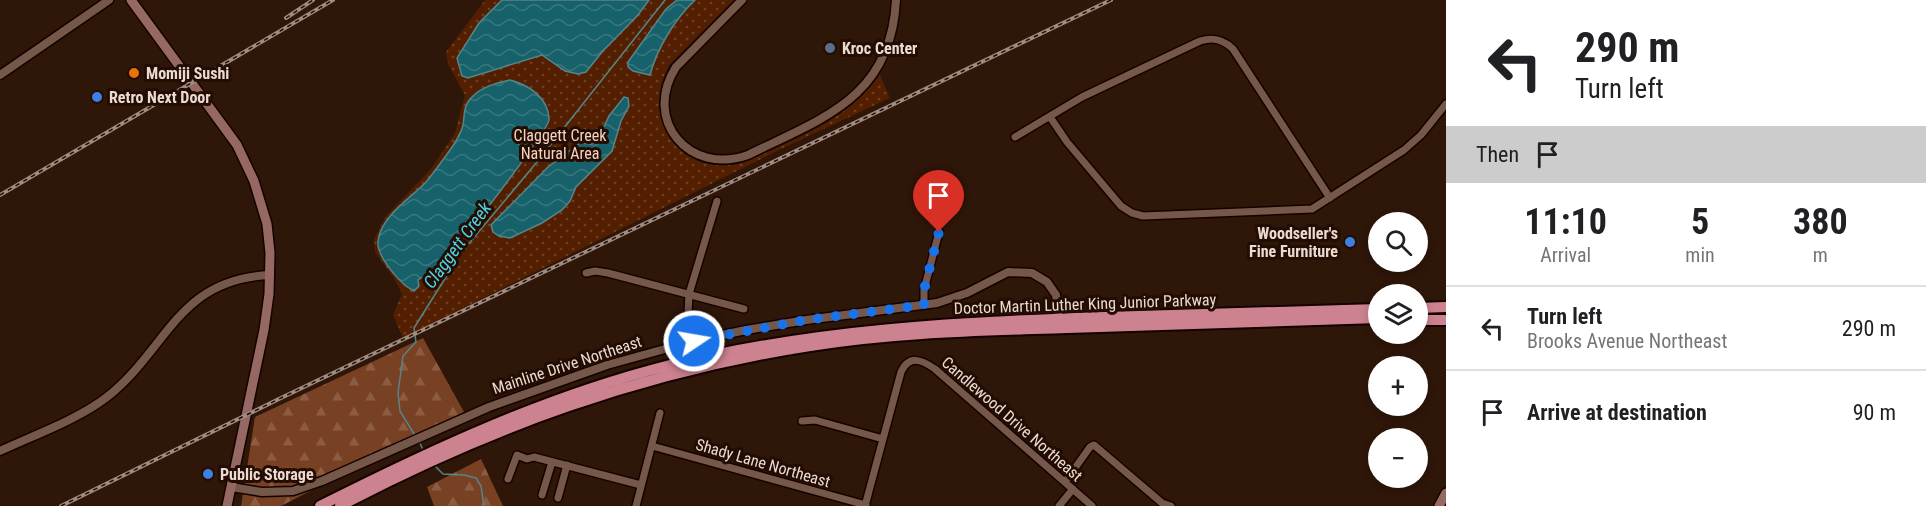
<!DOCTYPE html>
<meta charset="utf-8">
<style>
:root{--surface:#fff;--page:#f2f2f2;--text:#202124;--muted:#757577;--line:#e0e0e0}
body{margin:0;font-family:"Roboto Condensed",sans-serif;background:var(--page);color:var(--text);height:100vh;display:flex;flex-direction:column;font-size:22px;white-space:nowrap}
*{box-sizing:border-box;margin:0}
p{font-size:20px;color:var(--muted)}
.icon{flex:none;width:33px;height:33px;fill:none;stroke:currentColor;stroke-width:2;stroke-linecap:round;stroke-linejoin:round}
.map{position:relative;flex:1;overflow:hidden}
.drawer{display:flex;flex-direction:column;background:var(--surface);width:480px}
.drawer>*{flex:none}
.top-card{background:#fff;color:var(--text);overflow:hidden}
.fabs{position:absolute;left:1368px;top:212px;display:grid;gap:12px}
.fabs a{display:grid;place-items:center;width:60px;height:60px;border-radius:50%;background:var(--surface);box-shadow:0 3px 9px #0003;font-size:30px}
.pin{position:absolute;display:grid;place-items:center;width:51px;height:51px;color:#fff;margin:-62px -26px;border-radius:50% 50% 50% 0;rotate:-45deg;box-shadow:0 0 6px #0007}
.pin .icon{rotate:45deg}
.me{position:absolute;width:66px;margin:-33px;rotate:78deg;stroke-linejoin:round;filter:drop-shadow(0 0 4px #0008)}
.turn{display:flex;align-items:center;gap:21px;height:126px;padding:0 30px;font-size:27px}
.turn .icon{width:78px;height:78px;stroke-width:2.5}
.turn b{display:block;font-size:42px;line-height:51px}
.then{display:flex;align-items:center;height:57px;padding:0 30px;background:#0003;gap:12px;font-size:22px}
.eta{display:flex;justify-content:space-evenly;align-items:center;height:102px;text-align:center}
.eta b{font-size:36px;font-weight:700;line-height:42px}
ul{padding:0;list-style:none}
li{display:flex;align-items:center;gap:18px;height:84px;padding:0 30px;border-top:2px solid var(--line)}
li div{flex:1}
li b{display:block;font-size:22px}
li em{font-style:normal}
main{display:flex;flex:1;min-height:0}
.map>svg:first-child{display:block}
</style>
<main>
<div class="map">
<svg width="1446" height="506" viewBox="0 0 1446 506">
<defs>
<pattern id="green-dots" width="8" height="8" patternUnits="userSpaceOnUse" patternTransform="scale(1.5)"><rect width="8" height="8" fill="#531f00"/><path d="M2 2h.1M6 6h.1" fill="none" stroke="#6c3f24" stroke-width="1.8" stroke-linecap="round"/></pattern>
<pattern id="forest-firs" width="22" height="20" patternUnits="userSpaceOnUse" patternTransform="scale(1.5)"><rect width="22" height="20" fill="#784123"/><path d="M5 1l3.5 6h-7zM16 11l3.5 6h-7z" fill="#8b5c42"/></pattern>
<pattern id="water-waves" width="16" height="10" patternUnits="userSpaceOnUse" patternTransform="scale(1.5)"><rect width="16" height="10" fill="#17616b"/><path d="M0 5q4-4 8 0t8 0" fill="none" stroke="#39777f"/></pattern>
</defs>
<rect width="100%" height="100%" fill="#2e1609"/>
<!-- green -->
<path fill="url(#green-dots)" d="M485,0H734L670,64C638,118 681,179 742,163C792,142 847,120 880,75L890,98L783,148L403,338L393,315L402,294L394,278L375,252L374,239L386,216L431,169L455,133L465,95L448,64L446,52Z"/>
<!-- forest -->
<path fill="url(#forest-firs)" d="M423,338L464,412L281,506H241L255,417Z
M481,459L503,506H434L427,487Z"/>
<!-- water -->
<path fill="url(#water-waves)" stroke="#57858a" stroke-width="1.5" d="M502,0H649L638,15L602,52L586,72L578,74L565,71L542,55L468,78L462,76L457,58L479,23Z
M677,0H695C675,19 657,48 650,75L633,71L628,67V62L666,9Z
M510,80C529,85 549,98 549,120C548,129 478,222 468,231C464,234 460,234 455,236L454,243C445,250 443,263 435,272L431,271L418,280L419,286L414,291C401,285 376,256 378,241C381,216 410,199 426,182C433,174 439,165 445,157C451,149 461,134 463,125C465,113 463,105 473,96C483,86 497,83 510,80Z
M624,97L628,98L629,106L621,121L612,151L576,187L570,201L562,210L542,223L510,238L499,236L493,232L491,225L548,167L580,143L591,144L597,142L609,116Z"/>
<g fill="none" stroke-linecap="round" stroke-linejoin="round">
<!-- stream -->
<path stroke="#57858a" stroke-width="1.5" d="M416,437L400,411L398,393L403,356L416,342L414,328L461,253L537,162L665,0
M419,441L423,450
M435,466L443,474L464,475L476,478L481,486L484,506"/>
<!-- minor casing -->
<g stroke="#150200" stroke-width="10">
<path id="minor" d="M1050,117L1067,142L1121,206L1132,213L1143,216L1312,209L1404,150L1421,135L1446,104
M1015,137L1082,97L1200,41C1213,37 1223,39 1233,49L1330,198
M586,273L595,271L608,273L744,309
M924,305V290L939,232
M694,341L688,313L689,294L717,201
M802,421L815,420L883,439
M652,446L866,505
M508,479L517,455L527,459L534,457L641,485
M1065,482L1090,447L1094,445L1162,503L1171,506
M542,495L552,462
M558,498L567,465
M636,506L660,413
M865,506L901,372C909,355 921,359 935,369L1092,506
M1059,506L1073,489"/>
</g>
<!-- tertiary casing -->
<g stroke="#150200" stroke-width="11">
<path id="tertiary" d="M742,0L676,67C642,120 689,176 748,155C823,118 891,98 896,0
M0,75L109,0
M0,451C34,435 77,420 107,397C168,349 177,279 270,275
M231,487L262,492L293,491L322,481L489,407L607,365L694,341L746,330L806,320L937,303L967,293L1008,272L1032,273L1047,282L1056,295L1060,325"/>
</g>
<!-- secondary casing -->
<g stroke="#150200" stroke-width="12">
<path id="secondary" d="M131,0L237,145L254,181L267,224L270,253L269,294L264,330L227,506
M1439,506L1446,493"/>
</g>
<!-- trunk casing -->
<g stroke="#150200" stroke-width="14">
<path id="trunk" d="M1418,308L1446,307
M1418,320H1446
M320,506C433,449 547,396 670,365C814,329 957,322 1105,317C1196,315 1287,312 1378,309
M340,506C490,427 643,372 810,346C896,332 981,331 1067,328C1171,325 1275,321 1378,318"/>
</g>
<!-- minor -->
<use href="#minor" stroke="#75584a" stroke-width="7"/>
<!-- tertiary -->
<use href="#tertiary" stroke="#75584a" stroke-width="8"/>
<!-- secondary -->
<use href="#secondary" stroke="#966864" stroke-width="9"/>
<!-- trunk -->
<use href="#trunk" stroke="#cd8290" stroke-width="10"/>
<!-- rail casing -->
<g stroke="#9f8b81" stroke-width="4">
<path id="rail" d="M286,18L313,0
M0,195L333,0
M61,506L283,397L1111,0"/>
</g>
<!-- rail -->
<use href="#rail" stroke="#230d03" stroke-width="1.5" stroke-dasharray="4.5" stroke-linecap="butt"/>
</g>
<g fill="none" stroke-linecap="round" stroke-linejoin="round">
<!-- route -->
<path stroke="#1a73e8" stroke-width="10" stroke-dasharray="0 18" d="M694,341L806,320L924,305V290L939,232"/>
</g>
<!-- markers -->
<circle fill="#5c6f8a" stroke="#230d03" stroke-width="2" cx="830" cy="48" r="6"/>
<circle fill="#e8710a" stroke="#230d03" stroke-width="2" cx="134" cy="73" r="6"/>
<g fill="#3f7fe0" stroke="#230d03" stroke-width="2">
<circle cx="97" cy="97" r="6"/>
<circle cx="1350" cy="242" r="6"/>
<circle cx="208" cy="474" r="6"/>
</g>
<g text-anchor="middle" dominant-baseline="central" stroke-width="6" stroke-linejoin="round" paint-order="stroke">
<!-- poi labels -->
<g font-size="16" font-weight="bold" fill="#ebdad2" stroke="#230d03" text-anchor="start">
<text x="842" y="48">Kroc Center</text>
<text x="146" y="73">Momiji Sushi</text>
<text x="109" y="97">Retro Next Door</text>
<text x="1338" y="233" text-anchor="end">Woodseller's<tspan x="1338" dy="18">Fine Furniture</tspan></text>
<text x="220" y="474">Public Storage</text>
</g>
<!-- park labels -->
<g font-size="16" fill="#f7d2c1" stroke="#230d03">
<text x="560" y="135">Claggett Creek<tspan x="560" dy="18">Natural Area</tspan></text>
</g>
<!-- street labels -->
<g font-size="16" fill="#ebdad2" stroke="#230d03">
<text transform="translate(1085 304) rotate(-2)">Doctor Martin Luther King Junior Parkway</text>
<text transform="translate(567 365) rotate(-18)">Mainline Drive Northeast</text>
<text transform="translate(1012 419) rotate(41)">Candlewood Drive Northeast</text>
<text transform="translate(763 463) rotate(16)">Shady Lane Northeast</text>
</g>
<!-- water labels -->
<g font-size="18" font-style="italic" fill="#4dd5e8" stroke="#230d03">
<text transform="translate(457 245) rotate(-54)">Claggett Creek</text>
</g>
</g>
</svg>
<div class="fabs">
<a><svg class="icon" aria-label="search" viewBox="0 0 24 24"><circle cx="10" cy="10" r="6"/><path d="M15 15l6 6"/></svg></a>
<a><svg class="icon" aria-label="layers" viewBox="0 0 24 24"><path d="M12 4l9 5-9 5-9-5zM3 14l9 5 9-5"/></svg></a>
<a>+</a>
<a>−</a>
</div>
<div class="pin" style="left:939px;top:232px;background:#d93025"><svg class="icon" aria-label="arrive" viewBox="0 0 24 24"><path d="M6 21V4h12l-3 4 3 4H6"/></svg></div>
<svg class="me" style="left:694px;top:341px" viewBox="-20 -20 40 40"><circle r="17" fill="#1a73e8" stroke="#fff" stroke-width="3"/><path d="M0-11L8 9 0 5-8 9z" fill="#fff"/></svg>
</div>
<section class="drawer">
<div class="top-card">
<div class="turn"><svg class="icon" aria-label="left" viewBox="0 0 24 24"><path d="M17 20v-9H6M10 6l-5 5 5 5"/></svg><div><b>290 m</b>Turn left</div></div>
<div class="then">Then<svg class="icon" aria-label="arrive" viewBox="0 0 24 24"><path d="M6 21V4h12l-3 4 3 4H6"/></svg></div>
</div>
<div class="eta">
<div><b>11:10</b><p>Arrival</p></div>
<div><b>5</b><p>min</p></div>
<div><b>380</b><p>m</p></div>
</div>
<ul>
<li><svg class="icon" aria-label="left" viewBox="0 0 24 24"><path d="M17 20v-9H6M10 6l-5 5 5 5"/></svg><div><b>Turn left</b><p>Brooks Avenue Northeast</p></div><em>290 m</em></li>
<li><svg class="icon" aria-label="arrive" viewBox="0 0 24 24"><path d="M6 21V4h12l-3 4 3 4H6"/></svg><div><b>Arrive at destination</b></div><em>90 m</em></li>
</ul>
</section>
</main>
